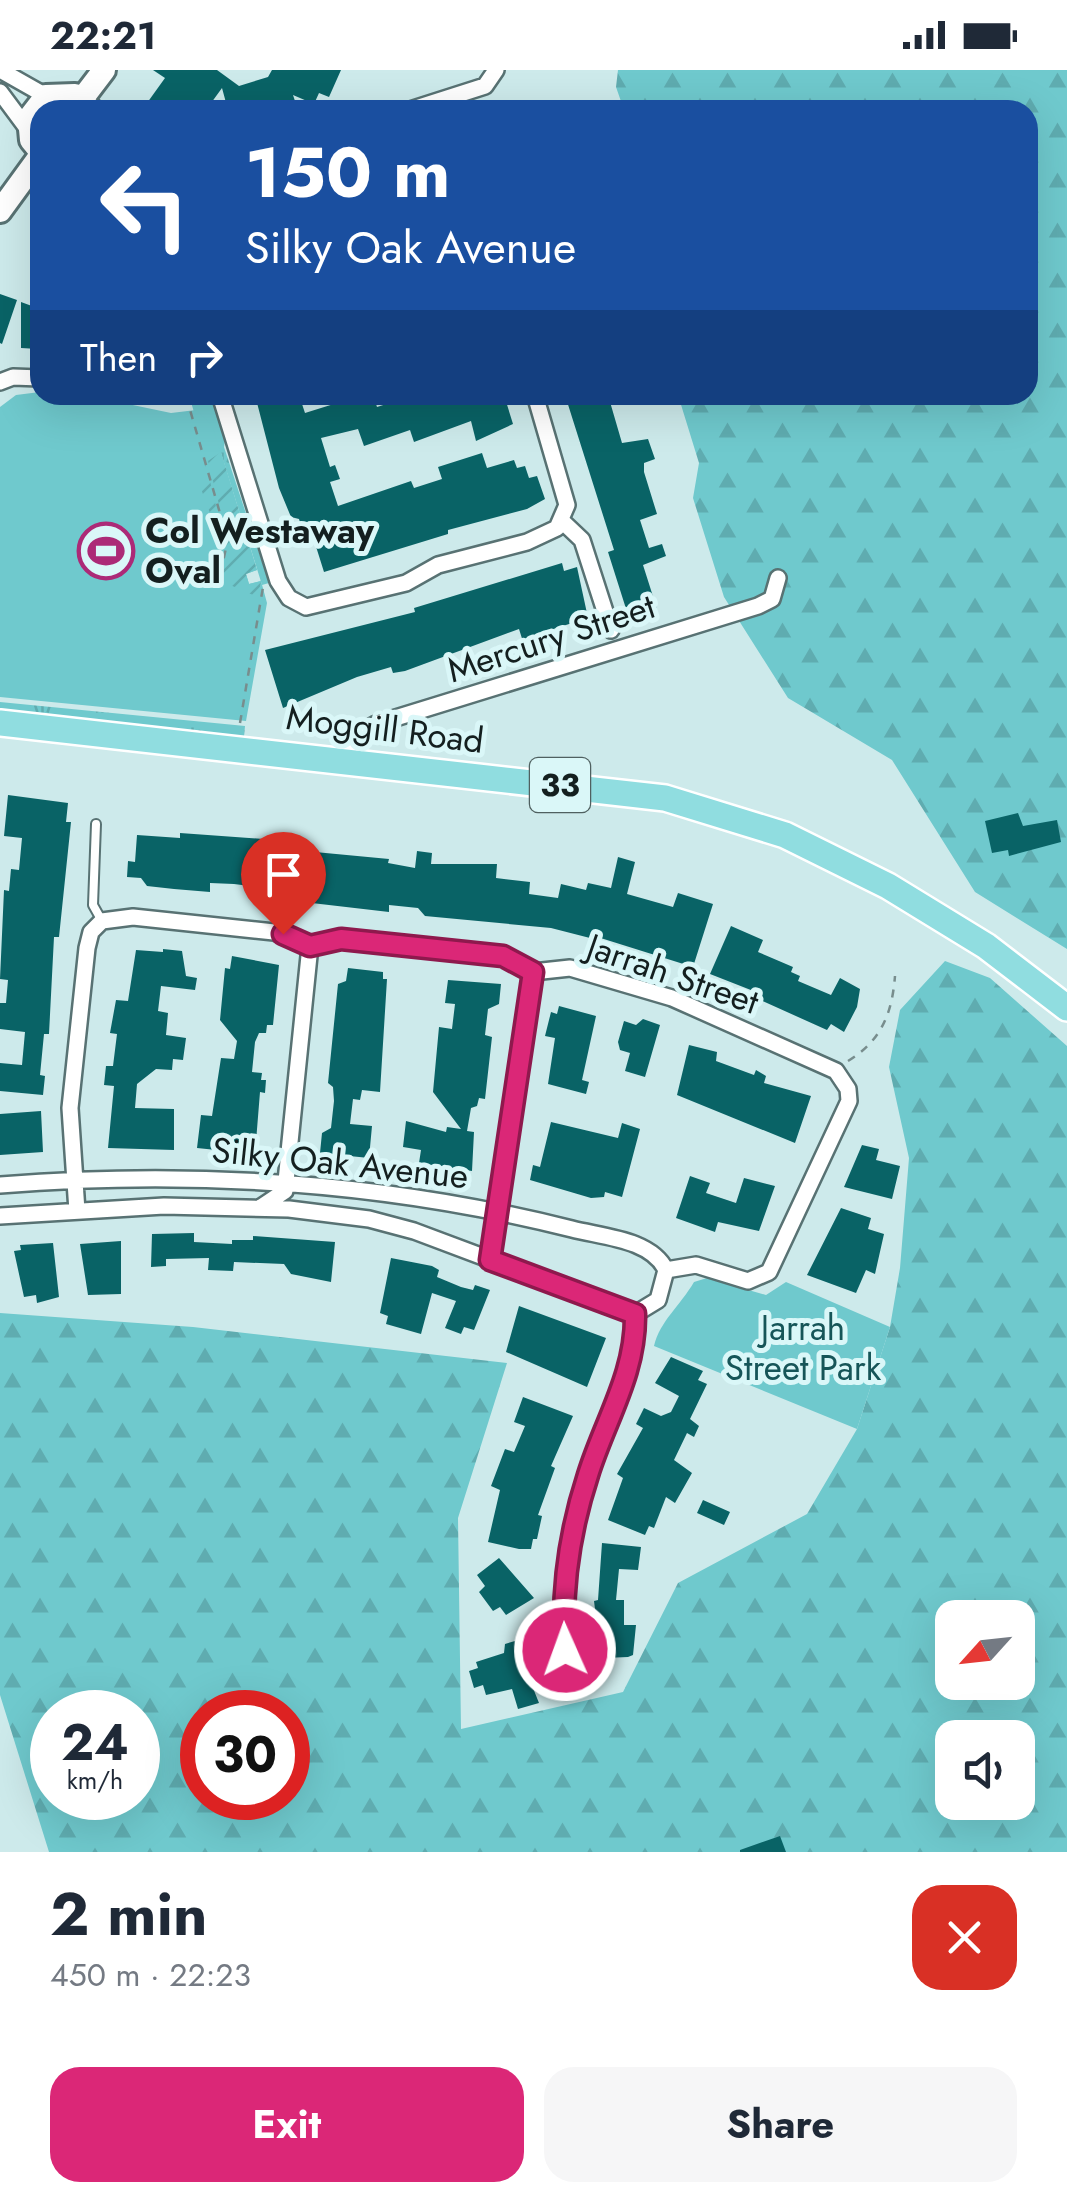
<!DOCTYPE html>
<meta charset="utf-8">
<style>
:root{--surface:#fff;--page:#f6f6f7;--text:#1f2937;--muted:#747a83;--accent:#db2777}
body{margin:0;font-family:Jost,sans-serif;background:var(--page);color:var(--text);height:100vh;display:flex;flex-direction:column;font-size:38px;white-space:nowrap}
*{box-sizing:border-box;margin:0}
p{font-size:32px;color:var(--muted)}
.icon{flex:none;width:55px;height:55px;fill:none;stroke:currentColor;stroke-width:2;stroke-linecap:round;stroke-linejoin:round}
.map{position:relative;height:1782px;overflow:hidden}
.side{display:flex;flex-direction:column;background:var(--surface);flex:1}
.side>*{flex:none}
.banner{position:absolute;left:30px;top:30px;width:1008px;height:305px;border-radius:30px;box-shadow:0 10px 40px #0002;background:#1a4fa0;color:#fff;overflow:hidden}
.needle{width:65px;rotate:243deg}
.tools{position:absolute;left:935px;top:1530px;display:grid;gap:20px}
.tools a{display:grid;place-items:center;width:100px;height:100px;border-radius:20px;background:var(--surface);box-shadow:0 10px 40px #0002;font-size:50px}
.speed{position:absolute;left:30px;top:1620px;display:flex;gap:20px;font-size:50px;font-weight:700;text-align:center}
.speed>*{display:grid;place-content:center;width:130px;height:130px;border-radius:50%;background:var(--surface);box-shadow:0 10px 40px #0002;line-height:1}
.speed small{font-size:25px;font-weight:400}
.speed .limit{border:15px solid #d22;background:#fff;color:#111}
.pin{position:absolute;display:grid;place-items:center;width:85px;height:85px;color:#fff;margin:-102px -42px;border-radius:50% 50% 50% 0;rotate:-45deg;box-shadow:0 0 10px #0007}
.pin .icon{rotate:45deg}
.me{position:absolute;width:110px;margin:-55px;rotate:358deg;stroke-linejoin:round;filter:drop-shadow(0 0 8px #0008)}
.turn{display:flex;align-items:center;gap:35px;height:210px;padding:0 50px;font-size:45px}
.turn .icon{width:130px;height:130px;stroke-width:2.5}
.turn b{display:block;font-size:70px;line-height:85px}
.then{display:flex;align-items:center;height:95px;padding:0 50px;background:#0003;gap:20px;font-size:38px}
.round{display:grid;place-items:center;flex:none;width:105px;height:105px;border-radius:30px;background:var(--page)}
.headline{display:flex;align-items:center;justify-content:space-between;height:170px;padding:0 50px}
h1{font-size:60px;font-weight:700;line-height:75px}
.primary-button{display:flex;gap:20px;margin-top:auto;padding:20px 50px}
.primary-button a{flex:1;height:115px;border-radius:30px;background:var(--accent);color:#fff;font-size:40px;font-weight:700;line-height:115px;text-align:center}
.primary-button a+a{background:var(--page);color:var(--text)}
.status{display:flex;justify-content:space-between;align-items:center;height:70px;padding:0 50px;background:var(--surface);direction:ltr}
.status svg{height:28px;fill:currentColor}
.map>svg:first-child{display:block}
</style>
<div class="status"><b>22:21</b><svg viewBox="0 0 49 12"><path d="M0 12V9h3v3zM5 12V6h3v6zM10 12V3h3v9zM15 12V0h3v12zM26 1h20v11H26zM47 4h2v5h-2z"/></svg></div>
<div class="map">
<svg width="1067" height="1782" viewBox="0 0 1067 1782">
<defs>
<pattern id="grass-tufts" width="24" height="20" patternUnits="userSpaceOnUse" patternTransform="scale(2.5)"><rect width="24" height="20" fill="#6fc9cd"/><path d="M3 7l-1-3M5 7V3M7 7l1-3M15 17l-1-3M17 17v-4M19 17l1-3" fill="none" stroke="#5facb0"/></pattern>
<pattern id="forest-firs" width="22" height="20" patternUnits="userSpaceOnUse" patternTransform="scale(2.5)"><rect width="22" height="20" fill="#6fc9cd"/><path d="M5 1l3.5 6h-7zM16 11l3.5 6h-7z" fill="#5facb0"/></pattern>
<pattern id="garden-furrows" width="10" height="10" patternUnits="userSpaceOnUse" patternTransform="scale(2.5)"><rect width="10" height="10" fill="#6fc9cd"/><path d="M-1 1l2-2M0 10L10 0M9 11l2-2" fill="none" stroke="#5facb0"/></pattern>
</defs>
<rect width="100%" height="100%" fill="#cdeaeb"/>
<!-- grass -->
<path fill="url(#grass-tufts)" d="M189,325C220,325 229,347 224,377L269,513L262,515L221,383L208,391Z
M0,632L245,656L244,667L0,641Z"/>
<!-- forest -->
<path fill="url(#forest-firs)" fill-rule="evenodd" d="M618,0H1067V879L975,822L892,690L788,628L724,527L693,428L699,393L678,325H1028V40H624L616,17Z
M945,891L990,908L1067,976V1782H49L0,1625V1243L193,1257L507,1293L458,1448L461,1659L623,1622L678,1513L807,1444L857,1359L890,1257L900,1198L909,1088L889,997L900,940ZM952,1548H1018V1612H952ZM52,1642H138V1728H52ZM202,1642H288V1728H202ZM952,1668H1018V1732H952Z"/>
<!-- park -->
<path fill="#6fc9cd" d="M40,322L85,325L171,343L196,340L212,355L257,500L246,504L249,514L261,511L267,533L246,651L0,627V337L16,325Z
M707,1208L766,1225L786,1212L890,1257L857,1359L654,1276C660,1251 680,1236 694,1212Z"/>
<!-- garden -->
<path fill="url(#garden-furrows)" d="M221,382L257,500L246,504L249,514L261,511L258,527L221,511L227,466L208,391Z
M206,394L223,466L218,510L214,454L200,416Z"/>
<!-- building -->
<path fill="#096366" d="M153,0H217L239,16L268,7L272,0H341L329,27L319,23L314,34L293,25L298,40H228L222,18L206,40H142L165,8Z
M0,224L17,230L2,274L0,273Z
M21,232L40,239L38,279L21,278Z
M255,325H299L305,343L337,333L334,325H373L377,337L402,329L401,325H504L513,354L476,371L471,351L414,372L410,360L364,376L358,359L321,368L330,397L335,395L340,409L330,412L338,436L411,411L414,418L442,409L438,397L482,383L487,398L514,390L517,398L525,396L529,408L537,406L545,429L527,439L448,460V464L324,502L313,467L305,469L299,449L291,447L279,418Z
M565,325H608L622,373L648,369L655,389L644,393V402L657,444L640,450L649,478L662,474L666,486L643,495L657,539L628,545L608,482L614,480Z
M562,493L564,501L577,497L588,548L547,561L550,570L525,578L519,559L405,601L393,603L391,597L357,607L283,638L265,580L415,542L414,538Z
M8,725L68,733L66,752H71L59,867H54L49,964H44L40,1005L45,1006L43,1025L0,1021V993L22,995L25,962L0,959V933H6L8,910L0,909L4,820L9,821L11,799L19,800L22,768L4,766Z
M1018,743L1023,756L1057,750L1061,772L1009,786L1008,780L992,783L985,751Z
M180,763L263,769L262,777L389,789L388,793L415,798L417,781L432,783L431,794H497L496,808L530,812L529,824L558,828L561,814L586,820L588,813L611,818L618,787L635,792L627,824L673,837L678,823L713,834L693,897L591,865L590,868L551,858L425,846L418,838L389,835V842L286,830V826L264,823L265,818L234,814L210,813V822L174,819L147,816L141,808L127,807L128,791L135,792L137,765L180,768Z
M731,856L763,870L758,882L793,897L791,902L800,906L798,911L831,925L840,908L860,919L857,937L844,962L831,954L827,960L758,929L761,924L710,904Z
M163,879L182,881L186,906L197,908L195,920L161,916L158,941L168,943L166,965L186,968L183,990L173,989L172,1000L156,999L137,1014L135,1038L174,1039V1080L108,1078L114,1016L104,1015L106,996H113L117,964L110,963L116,930L128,931L136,880L163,882Z
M232,886L279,895L273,955H267L266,963H259L255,972L252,1002L262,1003L261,1010H266L265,1023L260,1022L255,1084L197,1078L201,1045L212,1046L221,988L234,989L237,971L220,950L225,898L230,899Z
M348,898L383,902V909H387L380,1022L362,1020L360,1030L353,1029L350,1054L372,1056L369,1088L320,1083L322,1063L331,1058L334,1031L333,1017L328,1013L338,914L346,911Z
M448,910L501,914L499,934L488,939L485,965L492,967L485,1029L479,1028L477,1036L471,1038L467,1061L474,1062L472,1101L419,1093L421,1080L403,1077L406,1051L446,1062L447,1057L461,1059L433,1022L439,957L452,959L455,934L445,933Z
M559,936L596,946L582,1010L589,1012L586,1024L548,1014L555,968L545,966L551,942L557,944Z
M643,949L660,955L645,1007L625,1001L630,983L620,980L618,972L624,951L636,955Z
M689,975L717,982L716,991L754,1005L756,1000L766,1006L764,1013L811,1026L795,1073L677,1025Z
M41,1041L43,1082L0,1085V1044Z
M551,1052L618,1068L622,1053L640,1059L622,1127L605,1122L604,1127L591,1128L530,1110L533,1095L540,1097Z
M862,1075L879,1079L876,1090L900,1096L892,1129L844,1117Z
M690,1106L710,1113L706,1123L736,1133L744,1108L775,1116L759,1161L718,1152L715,1162L676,1148Z
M841,1138L871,1148L868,1159L884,1164L875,1204L866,1200L856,1223L807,1205Z
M194,1163V1172L232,1174V1170H253V1166L335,1172L331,1212L291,1204L284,1194L234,1192L233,1201L208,1200L209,1188L166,1189V1196L151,1197L152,1164Z
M121,1171V1224L88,1225L80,1174Z
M53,1173L59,1227L37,1233L36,1225L24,1227L14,1181L21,1180L20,1175Z
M391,1188L432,1196L439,1200L437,1207L461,1217L473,1220L475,1215L490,1220L474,1260L464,1257L461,1264L445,1258L456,1231L432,1223L421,1264L386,1254L388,1246L380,1243Z
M519,1236L606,1268L587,1317L506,1282Z
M671,1287L703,1301L698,1310L707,1314L690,1349L699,1356L694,1367L687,1363L674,1390L692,1403L675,1433L666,1427L654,1458L649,1456L645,1465L608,1450L623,1408L617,1404L643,1358L636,1354L644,1338L661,1346L671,1342L679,1326L655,1313Z
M523,1327L573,1346L551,1396L555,1398L538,1445L542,1446L537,1469H533L531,1479H519L488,1472L500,1420L491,1416L505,1379L514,1382L525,1356L514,1352Z
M703,1430L730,1442L724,1455L697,1443Z
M602,1473L641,1477L638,1500L619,1499L616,1530H624V1555H636L633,1585L628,1587L604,1588L600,1579L594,1531L598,1530Z
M499,1488L534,1528L506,1545L500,1537L493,1541L479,1522L485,1516L477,1505Z
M522,1569L527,1586L523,1593L539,1633L518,1639L512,1619L486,1625L483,1615L474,1618L469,1601L478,1598L476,1592L504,1583L505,1574Z
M780,1766L786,1782H740V1780Z"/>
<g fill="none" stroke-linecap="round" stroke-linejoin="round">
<!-- lane casing -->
<g stroke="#587273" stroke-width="12">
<path id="lane" d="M96,754L93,835L102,851"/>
</g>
<!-- street casing -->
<g stroke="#587273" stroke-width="20">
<path id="street" d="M0,0L46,26
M0,22L29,61
M410,40L485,16L496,0
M0,312L13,307L40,308
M150,325H158
M220,325L278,511L289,528L306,537L406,513L438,495L527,472L557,458L567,435L535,325
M563,452L582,470L611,560
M340,688L350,669L376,654L758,536L772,529L778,508
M0,1115C192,1100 386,1112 572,1159C603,1167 651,1169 666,1200L658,1230L635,1244L414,1161L369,1149L289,1139L164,1136L0,1146
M261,1137L285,1121L310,876
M77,1141L70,1038L87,878L91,862L102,851L133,847L274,862L310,876L341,869L503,886L533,902L570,898L672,928L836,1001L848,1019L849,1031L769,1202L748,1211L696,1195L666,1200
M490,1190L533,902
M567,1613C562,1540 565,1476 587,1406C605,1351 636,1304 635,1244"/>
</g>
<!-- secondary casing -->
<g stroke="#587273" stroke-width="28">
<path id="secondary" d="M82,29L104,0
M40,81L31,70L29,48L46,26L75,25L91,40
M0,141L40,86"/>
</g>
<!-- primary casing -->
<g stroke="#fff" stroke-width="30">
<path id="primary" d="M0,653L665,728L785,765L888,816L986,876L1067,938"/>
</g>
<!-- path -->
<path stroke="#788d8d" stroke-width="2.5" stroke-dasharray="8 8" stroke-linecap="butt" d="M186,326L224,457L226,478L219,510
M240,653L263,517
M848,991C881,971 892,944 895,906"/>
<!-- lane -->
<use href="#lane" stroke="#fff" stroke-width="8"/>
<!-- street -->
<use href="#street" stroke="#fff" stroke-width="15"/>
<!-- secondary -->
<use href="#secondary" stroke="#fff" stroke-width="22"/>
<!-- primary -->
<use href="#primary" stroke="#90dde0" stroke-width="25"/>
</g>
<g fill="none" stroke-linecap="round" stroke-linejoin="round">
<!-- route casing -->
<g stroke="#8e194d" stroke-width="25">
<path id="route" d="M283,864L310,876L341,869L503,886L533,902L490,1190L635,1244C636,1304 605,1350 588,1405C569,1463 561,1519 565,1580"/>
</g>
<!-- route -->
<use href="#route" stroke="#db2777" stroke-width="18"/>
</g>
<!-- icons -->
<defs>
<g id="stadium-ring" transform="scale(2.875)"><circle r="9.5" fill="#daf7f8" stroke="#ac2a77" stroke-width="1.5"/><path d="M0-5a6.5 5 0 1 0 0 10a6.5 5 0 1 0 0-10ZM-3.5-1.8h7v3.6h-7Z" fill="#ac2a77"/></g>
</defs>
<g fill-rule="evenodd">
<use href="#stadium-ring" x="106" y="481"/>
</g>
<g text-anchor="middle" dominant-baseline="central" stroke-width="10" stroke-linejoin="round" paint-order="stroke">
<!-- shield labels -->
<rect fill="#daf7f8" stroke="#4f6060" stroke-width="2.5" x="530" y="688" width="60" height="54" rx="8"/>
<g font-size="32" font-weight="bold" fill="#141f1f">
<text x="560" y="715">33</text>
</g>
<!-- poi labels -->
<g font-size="35" font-weight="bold" fill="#141f1f" stroke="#daf7f8" text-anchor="start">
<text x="145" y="461">Col Westaway<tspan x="145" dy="40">Oval</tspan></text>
</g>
<!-- street labels -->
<g font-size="35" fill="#141f1f" stroke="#daf7f8">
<text transform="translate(551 568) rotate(-18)">Mercury Street</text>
<text transform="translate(385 659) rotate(7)">Moggill Road</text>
<text transform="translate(673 904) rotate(19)">Jarrah Street</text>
<text transform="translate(340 1093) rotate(6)">Silky Oak Avenue</text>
</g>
<!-- park labels -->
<g font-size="35" fill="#165558" stroke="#daf7f8">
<text x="803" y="1258">Jarrah<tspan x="803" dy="40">Street Park</tspan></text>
</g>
</g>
</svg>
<div class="tools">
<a><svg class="needle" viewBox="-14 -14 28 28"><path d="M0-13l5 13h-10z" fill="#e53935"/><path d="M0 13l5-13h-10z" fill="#747a83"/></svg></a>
<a><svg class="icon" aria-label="sound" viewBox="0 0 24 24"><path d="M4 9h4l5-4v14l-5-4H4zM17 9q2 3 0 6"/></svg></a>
</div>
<div class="speed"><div>24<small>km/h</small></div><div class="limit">30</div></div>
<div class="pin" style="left:283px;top:864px;background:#d93025"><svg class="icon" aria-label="arrive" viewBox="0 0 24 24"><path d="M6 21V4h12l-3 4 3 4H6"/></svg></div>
<svg class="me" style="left:565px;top:1580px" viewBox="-20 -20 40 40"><circle r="17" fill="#db2777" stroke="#fff" stroke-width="3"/><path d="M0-11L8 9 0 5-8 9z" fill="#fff"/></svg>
<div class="banner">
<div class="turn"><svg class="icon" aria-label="left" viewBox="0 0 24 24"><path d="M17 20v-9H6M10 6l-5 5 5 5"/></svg><div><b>150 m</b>Silky Oak Avenue</div></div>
<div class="then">Then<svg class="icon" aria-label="right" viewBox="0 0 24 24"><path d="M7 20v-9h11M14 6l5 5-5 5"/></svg></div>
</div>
</div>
<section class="side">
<div class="headline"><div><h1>2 min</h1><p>450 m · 22:23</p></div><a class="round" style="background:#d93025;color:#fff"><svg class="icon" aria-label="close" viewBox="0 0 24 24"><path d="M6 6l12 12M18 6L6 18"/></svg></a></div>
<div class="primary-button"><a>Exit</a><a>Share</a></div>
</section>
